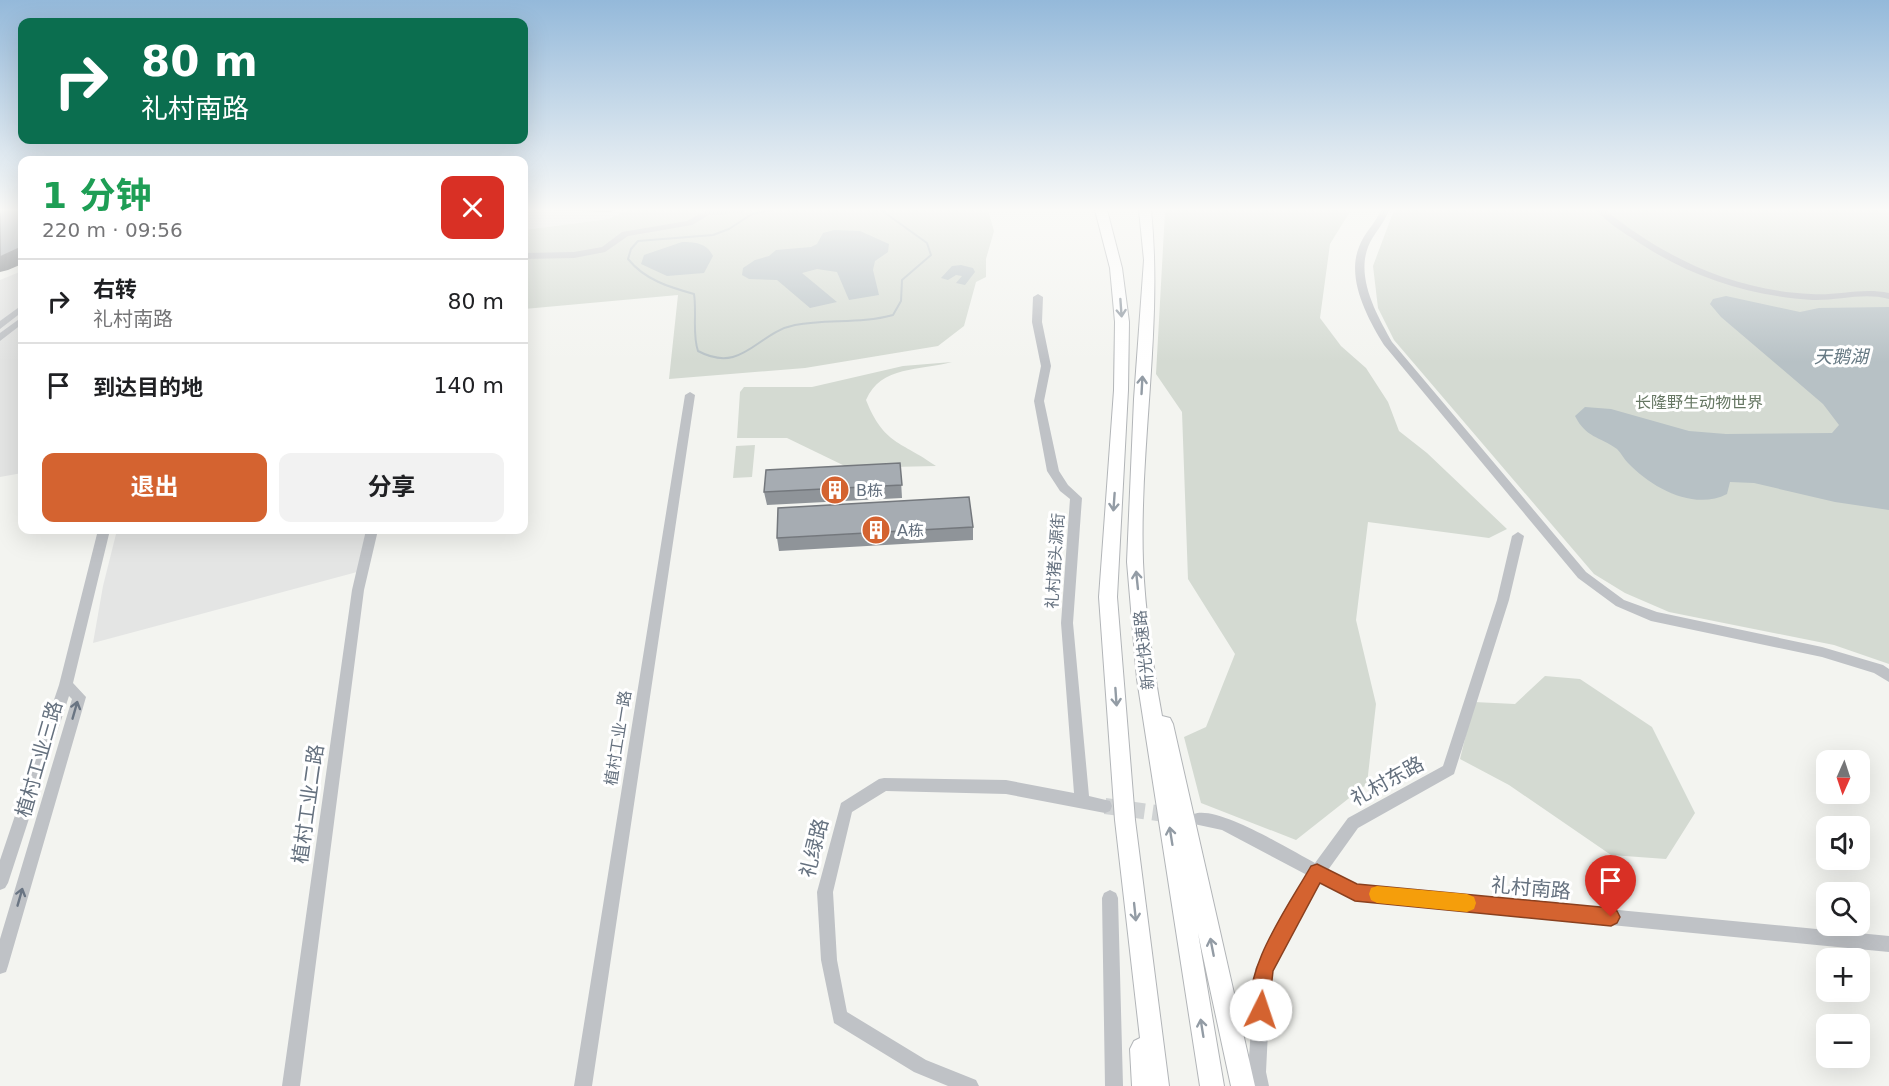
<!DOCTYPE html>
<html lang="zh">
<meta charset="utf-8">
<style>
:root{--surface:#fff;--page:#f2f2f2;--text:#202124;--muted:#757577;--line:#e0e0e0;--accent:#d46330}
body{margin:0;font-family:"DejaVu Sans","Noto Sans SC",sans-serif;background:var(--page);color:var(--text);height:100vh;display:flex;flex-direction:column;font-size:22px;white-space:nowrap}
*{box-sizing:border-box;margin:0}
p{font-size:20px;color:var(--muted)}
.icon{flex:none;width:33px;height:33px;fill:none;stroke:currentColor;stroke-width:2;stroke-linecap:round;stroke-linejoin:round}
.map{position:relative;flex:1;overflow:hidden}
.sheet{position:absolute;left:18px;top:156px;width:510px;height:378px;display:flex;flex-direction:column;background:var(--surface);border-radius:12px;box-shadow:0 6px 24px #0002}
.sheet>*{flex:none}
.guide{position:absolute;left:18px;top:18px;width:510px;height:126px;border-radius:12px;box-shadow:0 6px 24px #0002;background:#0b6e4f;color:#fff;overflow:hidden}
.needle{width:39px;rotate:183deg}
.fabs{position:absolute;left:1816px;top:750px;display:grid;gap:12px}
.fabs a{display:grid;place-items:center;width:54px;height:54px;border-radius:12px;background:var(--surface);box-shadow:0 6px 24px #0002;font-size:30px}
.pin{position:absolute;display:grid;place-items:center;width:51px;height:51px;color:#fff;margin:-62px -26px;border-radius:50% 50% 50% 0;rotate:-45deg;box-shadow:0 0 6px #0007}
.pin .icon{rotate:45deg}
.me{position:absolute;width:66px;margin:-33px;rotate:4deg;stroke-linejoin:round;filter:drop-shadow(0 0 4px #0008)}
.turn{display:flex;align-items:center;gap:21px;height:126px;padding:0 24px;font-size:27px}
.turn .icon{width:78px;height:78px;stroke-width:2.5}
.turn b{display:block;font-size:42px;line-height:51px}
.round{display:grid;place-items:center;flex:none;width:63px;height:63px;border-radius:12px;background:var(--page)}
.overview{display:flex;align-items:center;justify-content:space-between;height:102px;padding:0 24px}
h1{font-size:36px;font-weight:700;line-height:45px;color:#1e9e55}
.cta{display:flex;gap:12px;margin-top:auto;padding:12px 24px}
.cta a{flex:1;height:69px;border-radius:12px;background:var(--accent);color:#fff;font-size:24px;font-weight:700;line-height:69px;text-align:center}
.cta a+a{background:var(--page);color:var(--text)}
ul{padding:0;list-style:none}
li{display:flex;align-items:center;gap:18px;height:84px;padding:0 24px;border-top:2px solid var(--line)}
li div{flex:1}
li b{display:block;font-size:22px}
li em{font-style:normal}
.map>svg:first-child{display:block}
</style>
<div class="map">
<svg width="1889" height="1086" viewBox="0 0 1889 1086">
<rect width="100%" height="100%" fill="#f3f4f0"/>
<!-- built -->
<path fill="#e4e5e4" d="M524,210H628L608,219L524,230Z
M22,271V473L0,477V280Z
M117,530H366L357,572L93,643L103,586Z"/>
<!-- green -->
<path fill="#d4dad2" d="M628,210H988L994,231L986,259V277L976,282L964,326L938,346L805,368L669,379L678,295L524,309V230L608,219Z
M1163,210H1351L1330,244L1320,318L1341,346L1366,368L1388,402L1399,431L1427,453L1507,529L1489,538L1368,522L1356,620L1376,704L1367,784L1296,840L1201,803L1184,737L1206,727L1235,654L1188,579L1182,412L1156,374L1165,212Z
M1394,210H1889V664L1834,645L1669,612L1625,593L1594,574L1394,340L1378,308L1373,266Z
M952,362C920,371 881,365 866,400C884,445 901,441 936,466L849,468L787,438H737L740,392L744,387H812L903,366Z
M755,445L752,477L733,478L736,446Z
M1545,676L1580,679L1652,727L1695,813L1666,859L1611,855L1509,785L1460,759L1474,702L1515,704Z"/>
<!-- water -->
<path fill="#b7c1c5" d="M834,230L860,231L889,244L888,252L875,261L873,270L879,295L849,300L837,272L817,269L802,273L837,302L810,308L777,280L749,279L742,275L743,268L755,260L769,256L776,250L811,247L817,244L823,233Z
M682,242C695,242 707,243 713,256L704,273L667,276L641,264L644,255Z
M961,265L973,268L975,272L965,285L956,283L962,276L956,275L948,280L941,278L952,266Z
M1726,296L1800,312L1819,308L1889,307V510L1835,502L1754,483L1730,482L1727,494C1694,511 1652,488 1628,463C1624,459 1621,453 1617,449C1599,436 1586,438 1575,416L1585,407L1611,409L1689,431L1726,434L1832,433L1839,425L1823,404L1721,317L1710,304L1713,299Z"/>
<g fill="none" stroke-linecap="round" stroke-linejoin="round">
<!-- stream -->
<path stroke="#b7c1c5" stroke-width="2" d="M773,210L752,214L729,229L713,235L638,241L631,249L628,259C645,280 669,287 694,294C697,313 692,334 698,351C743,375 757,332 795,325C828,319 861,324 893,315L901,301L902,280L931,255L927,243L881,210"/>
<!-- minor-tunnel -->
<path stroke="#d0d3d4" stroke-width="16" stroke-dasharray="16 8" stroke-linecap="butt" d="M1105,806L1172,815"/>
<!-- highway casing -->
<g stroke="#b2b5b8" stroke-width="2">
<path id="highway" d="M1095,210H1107L1122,268L1129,322L1128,390L1117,597L1135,820L1169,1086H1132L1130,1049L1134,1041L1140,1038L1115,820L1099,597L1114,390L1115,322L1110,268Z
M1139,210H1151C1163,327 1139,445 1143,562C1145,613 1153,666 1162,716L1170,718L1173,724L1255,1086H1231L1198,933L1224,1086H1200L1137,679L1127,562L1134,399L1144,260Z"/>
</g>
<!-- minor -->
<path fill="#bfc2c6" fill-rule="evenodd" d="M707,210H746L742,213L709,215L692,225L628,236L605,252L574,258L524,259V253L574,252L602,247L622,232L687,221Z
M1381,210H1389C1384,224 1373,234 1368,247C1356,279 1377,315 1392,342L1586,572L1624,600L1657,612L1822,647L1883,665L1889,669V682L1874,673L1822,657L1651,621L1616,606L1578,578L1384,345C1368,319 1346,279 1359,247C1364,233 1375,224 1381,210Z
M1596,210H1605C1665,258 1732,290 1811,294C1838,296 1862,287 1889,293V299C1863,292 1838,301 1812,300C1747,296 1685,275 1632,238C1619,230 1606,221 1596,210Z
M1038,294L1043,297L1042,322L1051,366L1044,401L1059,471L1068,485L1082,498L1073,623L1089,796L1110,801L1112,806L1110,811L1105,813L1006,794L886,791L852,812L833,892L837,960L847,1012L926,1060L976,1080L979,1086H948L914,1072L834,1023L821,960L817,892L841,803L879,779L884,778L1006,780L1074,793L1061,623L1070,499L1060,491L1047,471L1034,401L1041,366L1032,322L1033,297Z
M22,305V312L0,329V321Z
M22,317V324L0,341V333Z
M690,392L695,395L592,1086H574L685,395Z
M98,530H110L73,683L86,697L8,966L6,972L0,974V939L72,699L69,696L8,883L5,888L0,890V860L59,685Z
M366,530H378L364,590L300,1086H282L352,590Z
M1518,532L1524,536L1509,600L1454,774L1358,828L1328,870L1357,885L1889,936V952L1355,900L1320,882L1271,971L1266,1072L1269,1086H1251L1248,1072L1255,969L1307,875L1222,830L1194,824L1192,819L1194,814C1218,805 1290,850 1315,863L1348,818L1443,766L1497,600L1512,536Z
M1110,890L1116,893L1118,898L1123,1086H1105L1102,898L1104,893Z"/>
<!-- highway -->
<use href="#highway" fill="#fff" fill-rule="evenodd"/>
</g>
<!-- wall -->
<path fill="#8f9499" d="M541,210H613L612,212Z
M900,463L902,498L767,505L764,492Z
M973,527V540L779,551L777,538Z"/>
<!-- shaded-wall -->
<path fill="#74787d" d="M22,247V264L8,270L0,272V257Z"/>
<!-- building -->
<path fill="#a6acb2" stroke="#74787d" stroke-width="1.5" d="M0,210H22V247L0,257Z
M900,463L902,485L764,492L766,470Z
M969,497L973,527L777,538L778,508Z"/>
<!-- one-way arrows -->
<defs><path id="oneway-shaft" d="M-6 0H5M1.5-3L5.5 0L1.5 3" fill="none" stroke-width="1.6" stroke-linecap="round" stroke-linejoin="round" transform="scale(1.5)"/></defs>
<g stroke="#939ca5">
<use href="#oneway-shaft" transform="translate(1121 308) rotate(86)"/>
<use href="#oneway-shaft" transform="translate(1142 385) rotate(-87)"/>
<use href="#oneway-shaft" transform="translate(1114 502) rotate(94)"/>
<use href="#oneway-shaft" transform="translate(1137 580) rotate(-96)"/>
<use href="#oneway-shaft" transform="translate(1116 697) rotate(86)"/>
<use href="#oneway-shaft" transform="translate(1171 836) rotate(-99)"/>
<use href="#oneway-shaft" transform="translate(1135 912) rotate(84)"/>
<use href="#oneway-shaft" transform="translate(1212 947) rotate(-101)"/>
<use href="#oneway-shaft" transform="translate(1202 1028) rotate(-99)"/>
</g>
<g stroke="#6a7583">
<use href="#oneway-shaft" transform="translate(75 710) rotate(-74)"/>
<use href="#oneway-shaft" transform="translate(20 897) rotate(-74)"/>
</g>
<!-- sky -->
<linearGradient id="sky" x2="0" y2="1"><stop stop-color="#94b9da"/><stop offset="0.58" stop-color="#fafaf8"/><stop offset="1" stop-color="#fafaf8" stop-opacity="0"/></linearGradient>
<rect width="1889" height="362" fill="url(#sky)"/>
<!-- route -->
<path fill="#d46330" stroke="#8a401f" stroke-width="1.5" d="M1317,864L1357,884L1611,908L1617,911L1620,917L1617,923L1611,926L1355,901L1320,883L1273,971L1268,1017L1261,1020L1254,1017C1237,976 1291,902 1311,866Z"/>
<!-- slow -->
<path fill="#f59e0b" d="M1377,886L1467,894L1474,897L1476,903L1474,909L1467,912L1377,903L1371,900L1369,894L1371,888Z"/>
<!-- icons -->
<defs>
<g id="building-disc" transform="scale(1.5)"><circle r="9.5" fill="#d46330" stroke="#fff"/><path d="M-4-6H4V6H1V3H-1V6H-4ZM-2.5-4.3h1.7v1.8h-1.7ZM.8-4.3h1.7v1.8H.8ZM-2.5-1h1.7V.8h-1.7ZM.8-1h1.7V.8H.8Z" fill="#fff"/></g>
</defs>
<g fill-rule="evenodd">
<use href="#building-disc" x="835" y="490"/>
<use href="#building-disc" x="876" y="530"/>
</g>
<g text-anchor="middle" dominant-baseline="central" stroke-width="6" stroke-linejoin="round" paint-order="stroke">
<!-- park labels -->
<g font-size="16" fill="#667763" stroke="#fff">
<text x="1699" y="402">长隆野生动物世界</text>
</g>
<!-- poi labels -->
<g font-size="16" fill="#65717f" stroke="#fff" text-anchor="start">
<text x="856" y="490">B栋</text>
<text x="897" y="530">A栋</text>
</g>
<!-- street labels -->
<g font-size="16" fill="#65717f" stroke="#fff">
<text transform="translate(1055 561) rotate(-86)">礼村猪头源街</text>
<text transform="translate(1144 650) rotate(-96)">新光快速路</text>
<text transform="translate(618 738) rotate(-81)">植村工业一路</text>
</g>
<!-- water labels -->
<g font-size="18" font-style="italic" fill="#667983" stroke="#fff">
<text x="1841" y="356">天鹅湖</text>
</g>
<!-- near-street labels -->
<g font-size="20" fill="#65717f" stroke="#fff">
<text transform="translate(39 759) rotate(-74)">植村工业三路</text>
<text transform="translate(1387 781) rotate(-29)">礼村东路</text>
<text transform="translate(308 804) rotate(-82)">植村工业二路</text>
<text transform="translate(814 848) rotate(-76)">礼绿路</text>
<text transform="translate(1531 888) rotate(5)">礼村南路</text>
</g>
</g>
</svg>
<div class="fabs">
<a><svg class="needle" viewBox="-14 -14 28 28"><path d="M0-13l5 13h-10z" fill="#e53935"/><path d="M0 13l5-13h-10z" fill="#757577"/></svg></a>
<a><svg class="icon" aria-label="sound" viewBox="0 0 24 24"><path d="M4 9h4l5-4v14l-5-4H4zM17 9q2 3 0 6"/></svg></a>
<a><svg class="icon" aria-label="search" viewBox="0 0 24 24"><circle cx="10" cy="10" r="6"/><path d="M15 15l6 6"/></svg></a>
<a>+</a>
<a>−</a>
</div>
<div class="pin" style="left:1611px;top:917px;background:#d93025"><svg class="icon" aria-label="arrive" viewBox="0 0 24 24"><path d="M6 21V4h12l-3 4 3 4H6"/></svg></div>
<svg class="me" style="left:1261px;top:1010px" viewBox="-20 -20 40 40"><circle r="19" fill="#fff"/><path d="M0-13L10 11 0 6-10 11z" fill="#d46330"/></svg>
<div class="guide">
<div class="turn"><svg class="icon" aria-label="right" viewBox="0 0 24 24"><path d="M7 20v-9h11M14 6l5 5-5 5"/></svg><div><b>80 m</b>礼村南路</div></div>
</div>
<section class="sheet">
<div class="overview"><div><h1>1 分钟</h1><p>220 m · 09:56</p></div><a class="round" style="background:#d93025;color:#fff"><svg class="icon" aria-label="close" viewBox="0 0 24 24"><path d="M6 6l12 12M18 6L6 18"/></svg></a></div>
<ul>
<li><svg class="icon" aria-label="right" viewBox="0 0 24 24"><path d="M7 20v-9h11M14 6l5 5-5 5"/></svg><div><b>右转</b><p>礼村南路</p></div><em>80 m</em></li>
<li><svg class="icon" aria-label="arrive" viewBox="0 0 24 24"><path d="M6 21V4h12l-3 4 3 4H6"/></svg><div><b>到达目的地</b></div><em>140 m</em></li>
</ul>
<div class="cta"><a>退出</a><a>分享</a></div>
</section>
</div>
